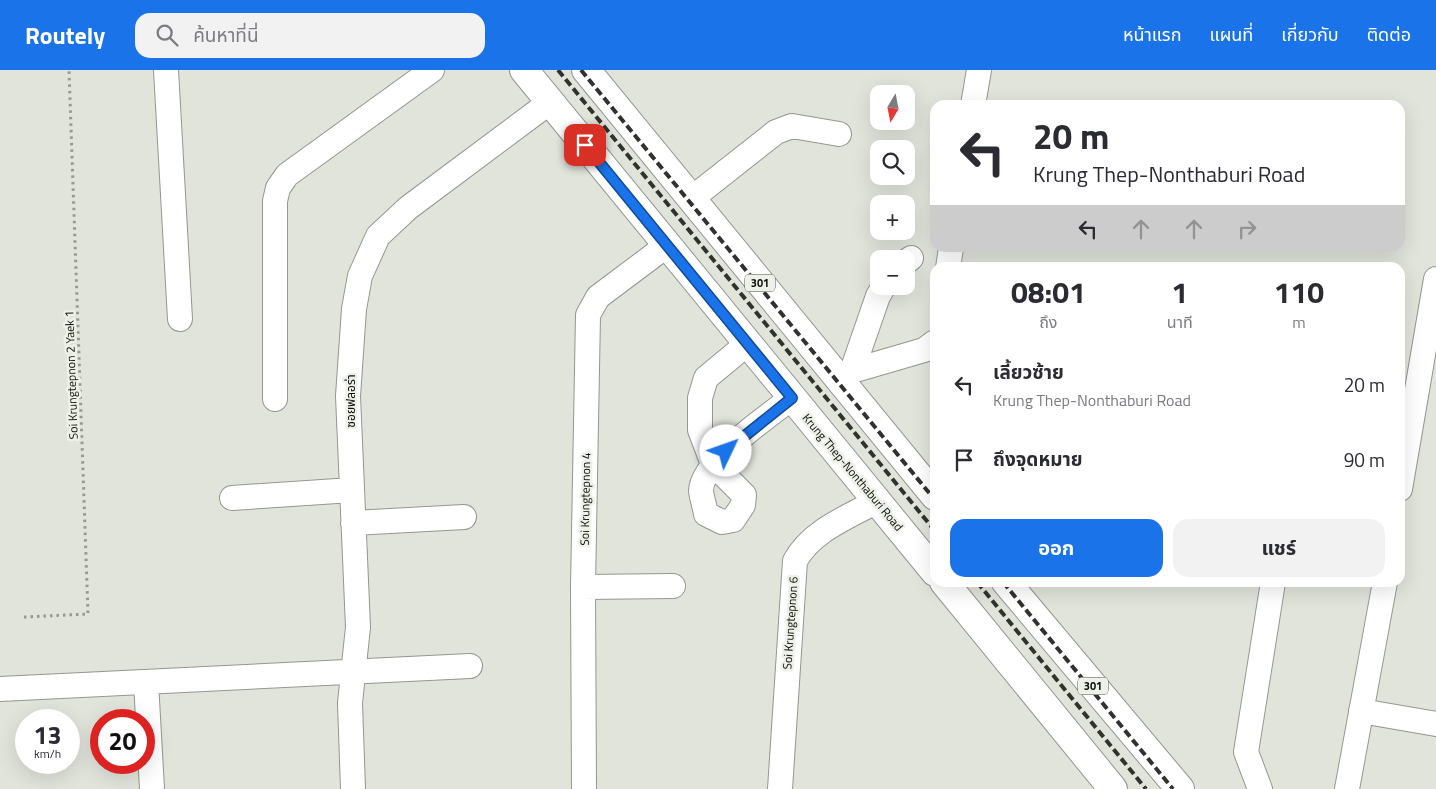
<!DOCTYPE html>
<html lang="th">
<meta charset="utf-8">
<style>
:root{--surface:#fff;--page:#f2f2f3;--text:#2b2b33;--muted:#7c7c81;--accent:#1a73e8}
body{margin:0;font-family:"Titillium Web","Noto Sans Thai",sans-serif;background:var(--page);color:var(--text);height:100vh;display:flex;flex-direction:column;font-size:19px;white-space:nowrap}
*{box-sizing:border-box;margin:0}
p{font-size:16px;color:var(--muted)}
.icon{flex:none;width:28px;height:28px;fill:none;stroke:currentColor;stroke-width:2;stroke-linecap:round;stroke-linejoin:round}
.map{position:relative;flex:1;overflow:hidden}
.details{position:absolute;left:930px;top:192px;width:475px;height:325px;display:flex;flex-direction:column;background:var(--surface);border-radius:15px;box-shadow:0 5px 20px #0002}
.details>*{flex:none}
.banner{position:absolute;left:930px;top:30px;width:475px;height:152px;border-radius:15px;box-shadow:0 5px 20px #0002;background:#fff;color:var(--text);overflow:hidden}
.needle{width:32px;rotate:190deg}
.controls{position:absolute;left:870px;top:15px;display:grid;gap:10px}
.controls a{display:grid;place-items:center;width:45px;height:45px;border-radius:10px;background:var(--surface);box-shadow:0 5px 20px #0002;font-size:25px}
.speed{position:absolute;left:15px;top:639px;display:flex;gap:10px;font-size:25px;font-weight:700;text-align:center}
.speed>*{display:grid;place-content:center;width:65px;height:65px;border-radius:50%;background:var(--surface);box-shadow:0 5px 20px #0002;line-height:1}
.speed small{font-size:12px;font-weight:400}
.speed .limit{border:8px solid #d22;background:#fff;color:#111}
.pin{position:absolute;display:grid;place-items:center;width:42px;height:42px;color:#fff;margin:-21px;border-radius:10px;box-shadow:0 2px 8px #0006}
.me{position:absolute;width:55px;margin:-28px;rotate:48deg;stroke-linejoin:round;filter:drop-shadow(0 0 4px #0008)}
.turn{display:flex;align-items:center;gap:18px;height:105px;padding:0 20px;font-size:22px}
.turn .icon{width:65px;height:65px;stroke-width:2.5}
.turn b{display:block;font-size:35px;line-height:42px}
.lanes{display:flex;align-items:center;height:48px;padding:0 20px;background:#0003;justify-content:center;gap:25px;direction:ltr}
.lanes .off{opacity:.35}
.eta{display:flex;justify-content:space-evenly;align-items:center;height:85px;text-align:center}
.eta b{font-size:30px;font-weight:700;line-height:35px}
.button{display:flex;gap:10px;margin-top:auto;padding:10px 20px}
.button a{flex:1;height:58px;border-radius:15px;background:var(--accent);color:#fff;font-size:20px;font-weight:700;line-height:58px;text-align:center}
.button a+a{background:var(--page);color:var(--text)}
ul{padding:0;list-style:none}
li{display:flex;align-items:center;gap:15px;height:75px;padding:0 20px}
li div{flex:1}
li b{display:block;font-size:19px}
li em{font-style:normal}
header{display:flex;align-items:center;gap:30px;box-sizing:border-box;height:70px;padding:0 25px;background:var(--accent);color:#fff}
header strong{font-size:24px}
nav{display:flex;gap:28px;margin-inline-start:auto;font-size:18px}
.search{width:350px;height:45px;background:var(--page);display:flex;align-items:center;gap:12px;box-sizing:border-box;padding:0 18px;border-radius:15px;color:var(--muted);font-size:19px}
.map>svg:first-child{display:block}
</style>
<header>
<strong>Routely</strong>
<div class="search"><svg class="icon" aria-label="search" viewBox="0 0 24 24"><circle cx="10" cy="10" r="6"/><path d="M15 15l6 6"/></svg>ค้นหาที่นี่</div>
<nav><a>หน้าแรก</a><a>แผนที่</a><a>เกี่ยวกับ</a><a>ติดต่อ</a></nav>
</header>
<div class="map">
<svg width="1436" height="719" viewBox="0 0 1436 719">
<rect width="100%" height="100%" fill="#e1e4db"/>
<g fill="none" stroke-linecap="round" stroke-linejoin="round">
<!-- minor casing -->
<g stroke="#94978f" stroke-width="26">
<path id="minor" d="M166,0L180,249
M973,35L979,0
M691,129L776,62L792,56L839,64
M906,192L911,188
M948,198L951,178
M747,274L706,308L700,328V360L713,394L744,425L743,435L733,450L722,452L706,444C705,437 702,429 701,421C701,392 769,345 792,328
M852,301L878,226L884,216
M840,309L852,301L924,280L935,272
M275,329V131L278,118L287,105L432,0
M1400,419L1436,209
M232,428L352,420
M353,453L464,447
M583,517L673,516
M146,612L152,719
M0,619L470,596
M1361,641L1436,654
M353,719L350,633L358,557L348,326L354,239L360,206L378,166L408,138L550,32
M584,719L583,517L588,245L598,227L666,176
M780,719L795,491C811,461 848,447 877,431
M1260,719L1246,682L1273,512
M1347,719L1385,512"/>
</g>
<!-- major casing -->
<g stroke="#94978f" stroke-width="30">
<path id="major" d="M524,0L935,502
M586,0L935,426
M944,512L1113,719
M1006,512L1180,719"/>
</g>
<!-- path -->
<path stroke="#969992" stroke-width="3" stroke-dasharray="2.5 4" stroke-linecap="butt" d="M24,547L88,544L69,0"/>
<!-- minor -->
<use href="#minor" stroke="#fff" stroke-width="24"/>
<!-- major -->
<use href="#major" stroke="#fff" stroke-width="28"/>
<!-- rail -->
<path stroke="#31322e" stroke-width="4" stroke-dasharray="8 4" stroke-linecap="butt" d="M558,0L935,461
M581,0L935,430
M977,512L1146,719
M1003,512L1173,719"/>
</g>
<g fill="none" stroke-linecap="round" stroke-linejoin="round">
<!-- route casing -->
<g stroke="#114b97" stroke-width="12">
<path id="route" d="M585,75L792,328L726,381"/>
</g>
<!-- route -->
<use href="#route" stroke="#1a73e8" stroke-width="9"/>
</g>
<g text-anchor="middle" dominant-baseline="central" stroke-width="5" stroke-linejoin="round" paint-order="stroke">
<!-- shield labels -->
<g fill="#eef1e8" stroke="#50524d" stroke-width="1">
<rect x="745" y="204.5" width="30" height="17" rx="4"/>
<rect x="1078" y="607.5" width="30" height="17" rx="4"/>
</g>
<g font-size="11" font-weight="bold" fill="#0d0e0b">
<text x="760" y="213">301</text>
<text x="1093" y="616">301</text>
</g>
<!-- street labels -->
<g font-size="12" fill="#0d0e0b" stroke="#eef1e8">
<text transform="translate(71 305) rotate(-92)">Soi Krungtepnon 2 Yaek 1</text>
<text transform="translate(350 331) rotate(-90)">ซอยฟลอร่า</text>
<text transform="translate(853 402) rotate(50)">Krung Thep-Nonthaburi Road</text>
<text transform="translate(585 429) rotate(-89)">Soi Krungtepnon 4</text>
<text transform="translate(790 553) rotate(-86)">Soi Krungtepnon 6</text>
</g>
</g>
</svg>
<div class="controls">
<a><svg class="needle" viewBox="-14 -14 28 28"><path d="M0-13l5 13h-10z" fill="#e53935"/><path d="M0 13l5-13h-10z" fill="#7c7c81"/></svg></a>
<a><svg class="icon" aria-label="search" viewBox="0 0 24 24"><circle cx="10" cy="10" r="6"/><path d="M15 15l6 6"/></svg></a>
<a>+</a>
<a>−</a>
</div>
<div class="speed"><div>13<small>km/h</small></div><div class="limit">20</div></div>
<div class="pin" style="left:585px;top:75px;background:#d93025"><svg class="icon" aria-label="arrive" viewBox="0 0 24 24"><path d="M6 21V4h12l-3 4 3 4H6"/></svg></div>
<svg class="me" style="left:726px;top:381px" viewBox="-20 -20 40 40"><circle r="19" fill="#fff"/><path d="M0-13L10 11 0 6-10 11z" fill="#1a73e8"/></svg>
<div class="banner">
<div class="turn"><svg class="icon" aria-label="left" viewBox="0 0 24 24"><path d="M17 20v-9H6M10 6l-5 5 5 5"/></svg><div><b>20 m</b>Krung Thep-Nonthaburi Road</div></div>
<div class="lanes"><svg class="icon" aria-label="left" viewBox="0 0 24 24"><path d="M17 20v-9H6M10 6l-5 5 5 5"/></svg><svg class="icon off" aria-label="ahead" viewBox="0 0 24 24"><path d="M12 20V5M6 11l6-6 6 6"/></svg><svg class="icon off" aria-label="ahead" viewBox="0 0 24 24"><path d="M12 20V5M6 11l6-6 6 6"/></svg><svg class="icon off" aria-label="right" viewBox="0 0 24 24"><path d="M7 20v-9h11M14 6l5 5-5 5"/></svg></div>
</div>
<section class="details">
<div class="eta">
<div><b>08:01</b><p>ถึง</p></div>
<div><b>1</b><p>นาที</p></div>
<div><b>110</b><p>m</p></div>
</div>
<ul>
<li><svg class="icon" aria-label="left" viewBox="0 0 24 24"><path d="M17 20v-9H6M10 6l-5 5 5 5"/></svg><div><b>เลี้ยวซ้าย</b><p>Krung Thep-Nonthaburi Road</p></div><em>20 m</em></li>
<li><svg class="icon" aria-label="arrive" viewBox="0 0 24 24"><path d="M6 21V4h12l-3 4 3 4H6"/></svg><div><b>ถึงจุดหมาย</b></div><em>90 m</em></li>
</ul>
<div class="button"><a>ออก</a><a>แชร์</a></div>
</section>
</div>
